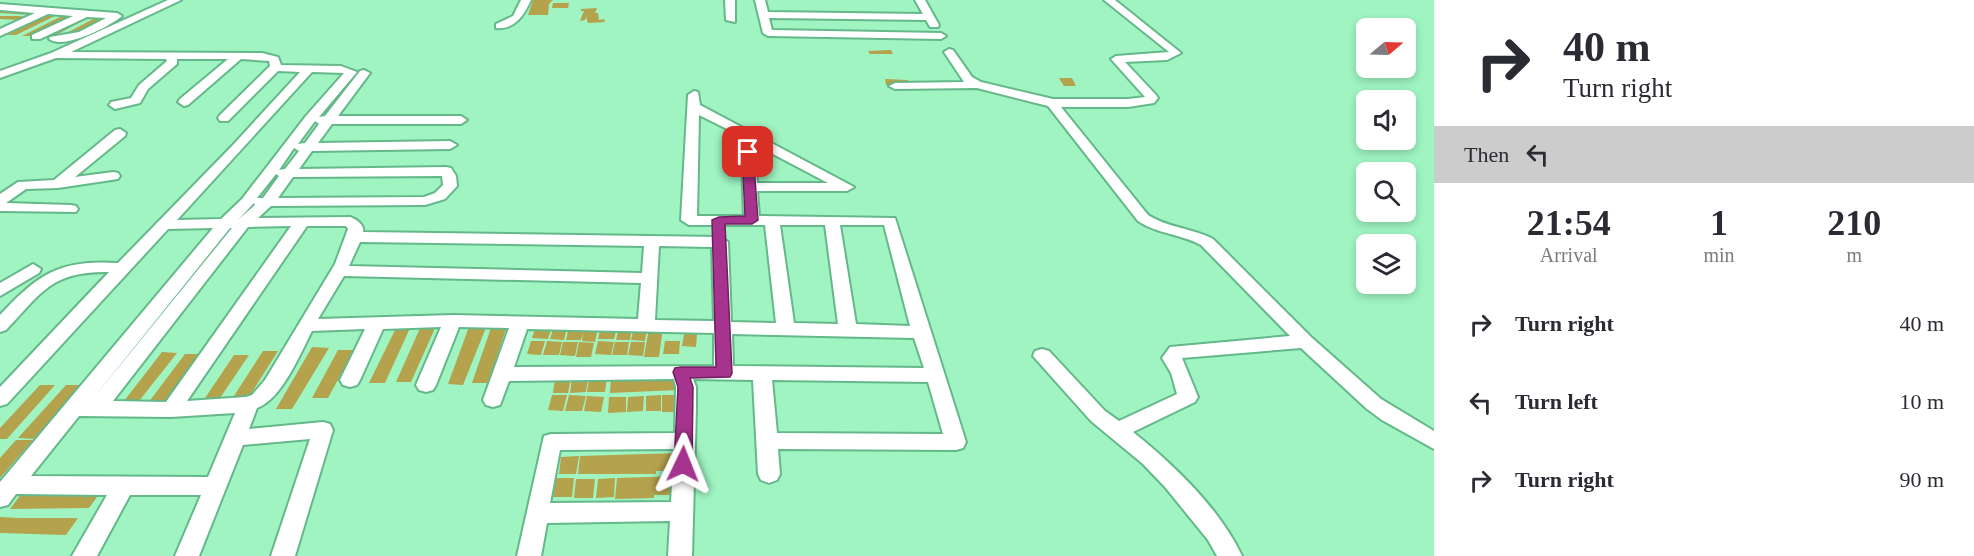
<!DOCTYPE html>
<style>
:root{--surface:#fff;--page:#f2f2f3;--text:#2b2b33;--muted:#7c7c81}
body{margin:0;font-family:Georgia,serif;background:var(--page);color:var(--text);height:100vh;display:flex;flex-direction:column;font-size:22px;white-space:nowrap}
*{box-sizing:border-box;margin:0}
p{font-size:20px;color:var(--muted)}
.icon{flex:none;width:33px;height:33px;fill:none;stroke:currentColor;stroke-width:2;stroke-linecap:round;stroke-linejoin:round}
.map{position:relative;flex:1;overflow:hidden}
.drawer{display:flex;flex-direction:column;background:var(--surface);width:540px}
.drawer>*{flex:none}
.guide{background:#fff;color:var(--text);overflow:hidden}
.needle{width:39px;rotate:71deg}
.tools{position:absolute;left:1356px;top:18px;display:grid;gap:12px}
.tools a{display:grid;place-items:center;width:60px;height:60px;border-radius:9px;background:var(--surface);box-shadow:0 3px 9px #0003;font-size:30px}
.pin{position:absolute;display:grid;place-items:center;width:51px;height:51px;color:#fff;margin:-26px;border-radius:12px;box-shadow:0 3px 9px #0006}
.me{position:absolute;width:66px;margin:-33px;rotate:2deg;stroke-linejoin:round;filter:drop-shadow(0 0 4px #0008)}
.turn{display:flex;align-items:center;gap:21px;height:126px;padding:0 30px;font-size:27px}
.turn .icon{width:78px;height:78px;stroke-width:2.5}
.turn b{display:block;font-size:42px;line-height:51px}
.then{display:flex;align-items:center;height:57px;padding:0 30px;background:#0003;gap:12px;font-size:22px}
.eta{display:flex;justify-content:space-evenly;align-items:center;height:102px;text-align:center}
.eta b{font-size:36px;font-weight:600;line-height:42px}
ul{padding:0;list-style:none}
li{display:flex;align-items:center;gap:18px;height:78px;padding:0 30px}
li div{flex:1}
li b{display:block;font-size:22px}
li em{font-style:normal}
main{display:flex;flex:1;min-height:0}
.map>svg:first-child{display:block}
</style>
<main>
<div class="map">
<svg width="1434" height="556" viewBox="0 0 1434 556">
<rect width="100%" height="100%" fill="#9ff4c2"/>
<!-- building -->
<path fill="#b4a24d" d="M533,0H553L549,4L548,15H528Z
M553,3H569L568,8H552Z
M597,8L595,13H598L599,20L604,19L605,22L588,23L586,17L585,20L580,21L584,11H581V9Z
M0,9L38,11L31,15L0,13Z
M52,13H61L16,35H7Z
M66,14H74L30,36H22Z
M0,16H19L26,17L19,20L0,19Z
M83,16H92L56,35H47Z
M97,17H106L70,36H61Z
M891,50L893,54H870L868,51Z
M1059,78H1072L1076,86H1064Z
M885,79L908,80L910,85H886Z
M470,324L487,325L463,385L448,384Z
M492,325L507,326L492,371H495L491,383H472Z
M421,326H436L411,382H396Z
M536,326H552L548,339L532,338Z
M554,326L567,327L564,340L550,339Z
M601,326L617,327L614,339H598Z
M569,327L598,328L595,342L582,341L583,332L581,340H566Z
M619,327H632L630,340H616Z
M634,327L647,328L645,341L631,340Z
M396,328H410L385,383H369Z
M649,328H663L659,357H644Z
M684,334H697L696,347L682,346Z
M531,341H545L541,355L527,354Z
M547,341L562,342L559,355H543Z
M598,341L614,342L611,355L595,354Z
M665,341H680L679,354H663Z
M563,342H578L575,356L560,355Z
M579,342L594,343L591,357H576Z
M615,342H629L627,355H612Z
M631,342H645L643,356L628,355Z
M312,347L329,348L292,409H276Z
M338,350H354L328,398H312Z
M263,351H278L247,400L232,399Z
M162,352L177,353L139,401H124Z
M185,354H200L163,403H148Z
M234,355H249L216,404H201Z
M641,376V380L678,378V390L610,393L611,377Z
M607,377L605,392H587L589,378Z
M555,378H571L568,393H553Z
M572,378H588L586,392L570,393Z
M40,385H55L7,439H0V428Z
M66,385H81L34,439L18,438Z
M552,395H567L563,411L548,410Z
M569,395L586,396L582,411H565Z
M661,395V411H646V396Z
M662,395H678V412H662Z
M587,396L604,397L601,412L584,411Z
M644,396L643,411L627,412L628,397Z
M609,397H626V412L608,413Z
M16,440H33L0,478V458Z
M678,453V471H656V474H578L580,456Z
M579,456L576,474H559L561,457Z
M677,476V495H654V498L615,499L617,478Z
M556,478H574L572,497H553Z
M615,478L614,497L596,498L598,479Z
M576,479H595L593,498H574Z
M22,493H100L89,508L10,509Z
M0,517L19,518H78L66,535L0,533Z"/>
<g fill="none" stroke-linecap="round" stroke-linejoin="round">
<!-- minor casing -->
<g stroke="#64b889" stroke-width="4">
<path id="minor" d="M168,0H181L71,52L262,53L278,57L281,65L341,66L357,72L319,117L325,116L360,71L364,70L370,73L338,116H461L467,120L461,124H332L318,143L450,141L457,145L450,149L312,151L299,169L446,167L451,168L456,176L457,186L445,199L425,205L271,206L258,218L350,217C356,219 365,225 363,232L720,237L728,242L731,322L776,323L765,225H689L681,220L688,95L694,91L698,92L700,105L854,187L847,191H757L759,216L895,218L966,442L963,448L956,450L778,449L780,474L777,480L769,483L761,480L758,474L753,380L693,379L696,387V408L692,556H668L670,521L547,523L541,556H517L544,436L551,434L675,433L676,387L674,379L509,381L500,405L493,407L486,405L483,400L509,328L459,327L436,385L433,390L426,392L419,390L416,385L441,327L383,329L360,380L357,385L350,387L343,385L340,380L365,329L312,331C300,354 282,399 257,408L249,429L323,422L330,424L333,430L295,556H271L310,439L243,445L199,556H175L201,495H130L97,556H72L107,495L16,494L8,505L0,507V482L213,228L168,229L7,404L0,406V387L109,272C52,271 42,292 6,330L0,332V315C38,274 60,259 118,263L232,146L300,72L278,71L228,121H220L218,118L220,115L270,66L269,61L241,59L188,105L184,106L178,102L180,99L228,59H177V64L148,89L140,103L115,109L109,105L111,102L131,98L139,85L167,61L166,59L56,58L0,78V71L51,53ZM312,72L344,73L306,116L242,199L221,219L177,220ZM699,115L741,136L744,216H697ZM315,121L319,124L305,143L298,144ZM754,144L828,183H757ZM294,148L299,151L285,169L279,170ZM276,174L279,176L263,198H257ZM442,176L443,185L435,193L424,197L278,198L293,177ZM254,203L255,205L239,219L252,205ZM780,225H825L838,324L794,323ZM840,225H884L910,326L856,324ZM291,226L166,402L113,401L248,227ZM307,226H346L348,229L335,264L265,380L252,395L246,397L187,401ZM230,228H232L91,401ZM360,242L644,246L642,273L349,266ZM659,246L712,247L714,321L655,320ZM344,276L641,283L638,319L453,315L318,319ZM527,329L714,333V366L514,367ZM732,334L914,338L924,368L733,366ZM772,380L928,382L943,434L777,433ZM235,413L208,477L31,476L79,416L171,417ZM674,449L671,502L550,503L560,450Z
M521,0H531C524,15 515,30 496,28V24L513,16Z
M725,0H735V22L726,20Z
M755,0H765L768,12L923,14L915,0H925L939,25L938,27H930L926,20L769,18L772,30L941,33L946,36L941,39L768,36L763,33Z
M1104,0H1115L1181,53L1167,60L1125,62L1156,95L1158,98L1154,103L1128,107H1061L1148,215C1168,228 1192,228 1213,239L1311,337L1381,399L1434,431V449L1382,420L1367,409L1301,348L1182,358L1198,397L1195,402L1133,432C1173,464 1220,509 1242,556H1217L1208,540L1165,487L1143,464L1091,421L1033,356L1035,351L1042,349L1049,351L1105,411L1119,421L1177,394L1171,373L1162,358L1170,347L1290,336L1201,245C1181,234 1157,234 1138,221L1048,106L977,88L895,89L889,86L895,83L964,82L944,52L949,49L953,50L972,77L981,82L1053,99H1128L1145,97L1111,59L1116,56L1169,52Z
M0,4L117,13L122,16C109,27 64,50 49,39L50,37L79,32L106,18L87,17L40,39H32V35L73,16L48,14L0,36V29L35,13L0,10Z
M120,129L126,133L125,136L75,177L113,172L118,173L120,176L118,179L58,188L26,189L6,203L71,205L76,206L78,209L76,212L0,211V194L18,182L54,180L115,130Z
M33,264L41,269L39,273L0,296V283Z"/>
</g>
<!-- minor -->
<use href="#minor" fill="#fff" fill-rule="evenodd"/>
</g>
<!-- route -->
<path fill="#a6338d" stroke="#6c215c" stroke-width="1.5" d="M748,149L753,152L758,220L752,224H725L732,373L730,377L690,378L693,387L692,464L689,469L683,471L677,469L674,464L678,387L673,372L675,368L681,367H716L712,220L719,217L745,216L742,152Z"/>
</svg>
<div class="tools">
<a><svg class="needle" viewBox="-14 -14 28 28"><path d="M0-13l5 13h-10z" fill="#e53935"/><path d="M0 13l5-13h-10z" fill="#7c7c81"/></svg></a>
<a><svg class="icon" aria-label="sound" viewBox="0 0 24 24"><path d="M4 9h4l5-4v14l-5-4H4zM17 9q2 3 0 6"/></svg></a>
<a><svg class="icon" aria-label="search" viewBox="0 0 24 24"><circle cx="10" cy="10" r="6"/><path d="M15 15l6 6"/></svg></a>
<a><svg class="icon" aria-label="layers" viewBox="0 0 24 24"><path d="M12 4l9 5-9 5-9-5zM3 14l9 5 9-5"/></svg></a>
</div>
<div class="pin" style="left:748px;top:152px;background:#d93025"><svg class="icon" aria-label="arrive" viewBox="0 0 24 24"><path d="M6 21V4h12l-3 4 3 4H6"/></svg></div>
<svg class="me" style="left:683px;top:464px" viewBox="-20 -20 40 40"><path d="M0-17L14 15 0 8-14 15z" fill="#a6338d" stroke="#fff" stroke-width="4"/></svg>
</div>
<section class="drawer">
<div class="guide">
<div class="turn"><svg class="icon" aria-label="right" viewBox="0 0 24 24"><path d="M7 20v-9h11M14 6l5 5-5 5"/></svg><div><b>40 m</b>Turn right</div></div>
<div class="then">Then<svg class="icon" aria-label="left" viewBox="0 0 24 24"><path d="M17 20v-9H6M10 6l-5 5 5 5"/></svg></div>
</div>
<div class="eta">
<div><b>21:54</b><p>Arrival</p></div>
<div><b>1</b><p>min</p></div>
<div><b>210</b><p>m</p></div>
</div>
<ul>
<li><svg class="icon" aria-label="right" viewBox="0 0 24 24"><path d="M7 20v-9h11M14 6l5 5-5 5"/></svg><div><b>Turn right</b></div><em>40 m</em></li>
<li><svg class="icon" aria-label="left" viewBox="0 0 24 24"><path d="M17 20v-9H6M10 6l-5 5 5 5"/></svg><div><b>Turn left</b></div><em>10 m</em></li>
<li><svg class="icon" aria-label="right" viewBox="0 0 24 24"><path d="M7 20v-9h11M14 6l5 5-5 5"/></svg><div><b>Turn right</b></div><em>90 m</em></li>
</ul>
</section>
</main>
